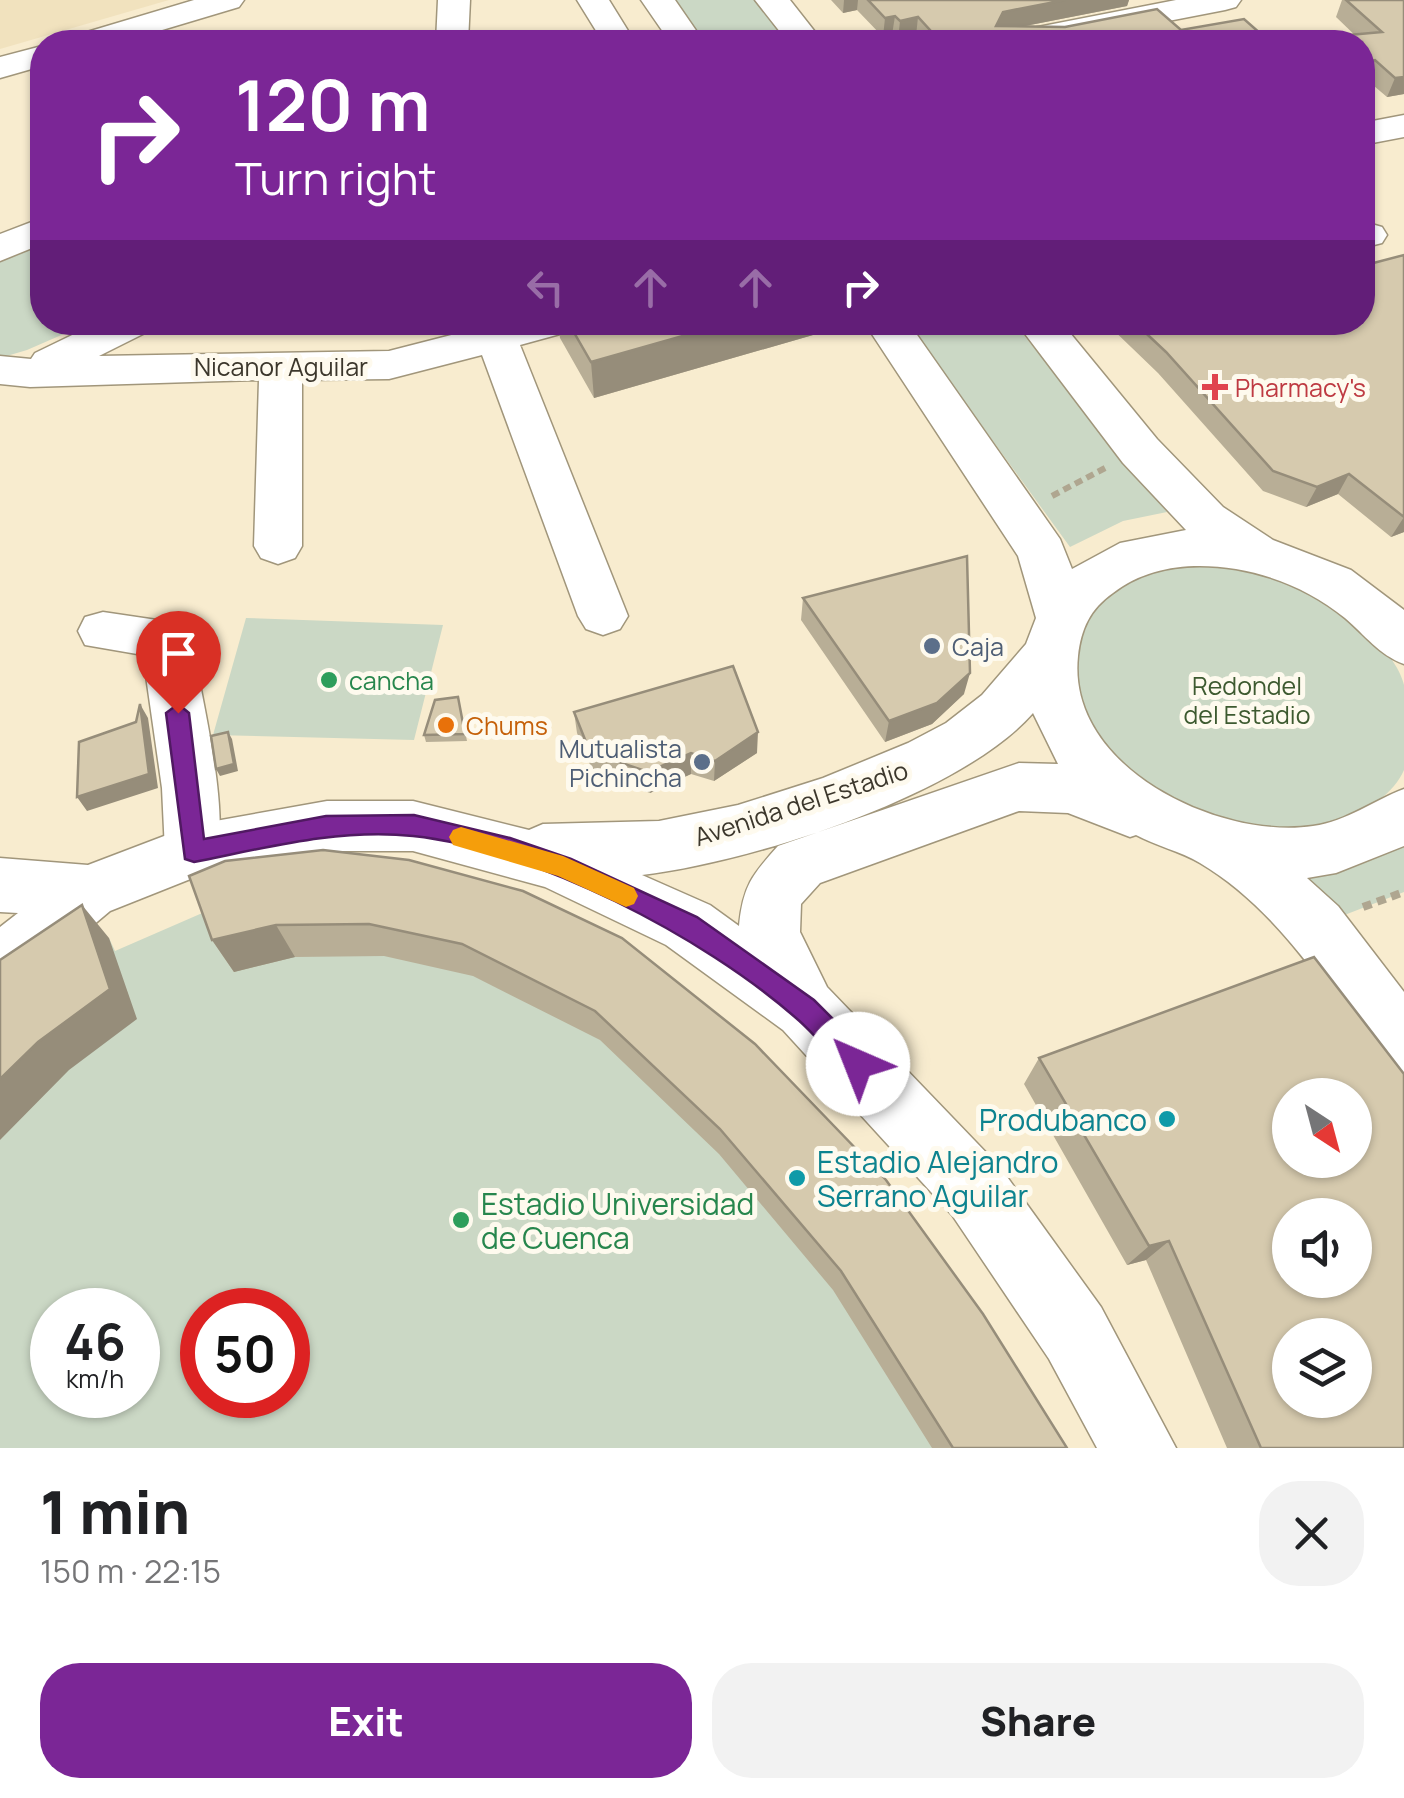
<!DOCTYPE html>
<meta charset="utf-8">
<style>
:root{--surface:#fff;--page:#f2f2f2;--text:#202124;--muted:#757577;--accent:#7b2696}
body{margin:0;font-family:Manrope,sans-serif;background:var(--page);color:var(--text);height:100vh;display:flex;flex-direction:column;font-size:38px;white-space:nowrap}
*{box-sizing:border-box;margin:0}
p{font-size:32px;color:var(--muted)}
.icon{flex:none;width:55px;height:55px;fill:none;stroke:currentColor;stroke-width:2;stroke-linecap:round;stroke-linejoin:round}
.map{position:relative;height:1448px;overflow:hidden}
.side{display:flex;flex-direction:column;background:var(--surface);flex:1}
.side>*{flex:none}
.top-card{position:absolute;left:30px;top:30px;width:1345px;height:305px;border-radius:40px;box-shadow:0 2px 8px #0004;background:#7b2696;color:#fff;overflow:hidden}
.needle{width:65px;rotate:144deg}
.fabs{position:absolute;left:1272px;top:1078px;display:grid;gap:20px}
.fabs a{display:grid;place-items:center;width:100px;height:100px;border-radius:50%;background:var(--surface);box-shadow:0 2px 8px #0004;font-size:50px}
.speed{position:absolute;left:30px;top:1288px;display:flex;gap:20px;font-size:50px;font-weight:700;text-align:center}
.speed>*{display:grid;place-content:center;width:130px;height:130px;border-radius:50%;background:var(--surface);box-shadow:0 2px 8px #0004;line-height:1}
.speed small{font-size:25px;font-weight:400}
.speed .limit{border:15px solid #d22;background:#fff;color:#111}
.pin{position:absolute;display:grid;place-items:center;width:85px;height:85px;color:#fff;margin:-102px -42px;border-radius:50% 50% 50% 0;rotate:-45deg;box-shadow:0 0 10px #0007}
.pin .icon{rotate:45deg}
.me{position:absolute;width:110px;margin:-55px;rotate:316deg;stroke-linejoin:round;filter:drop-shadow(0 0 8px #0008)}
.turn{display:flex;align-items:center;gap:35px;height:210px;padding:0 40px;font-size:45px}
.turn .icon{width:130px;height:130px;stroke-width:2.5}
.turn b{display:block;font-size:70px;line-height:85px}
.lanes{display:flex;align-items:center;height:95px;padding:0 40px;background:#0003;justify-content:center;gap:50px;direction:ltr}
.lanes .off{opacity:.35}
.round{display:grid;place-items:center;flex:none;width:105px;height:105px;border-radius:40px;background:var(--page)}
.headline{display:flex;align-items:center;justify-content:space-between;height:170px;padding:0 40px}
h1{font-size:60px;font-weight:800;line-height:75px}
.cta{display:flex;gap:20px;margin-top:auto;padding:20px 40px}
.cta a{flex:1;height:115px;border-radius:40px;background:var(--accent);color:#fff;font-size:40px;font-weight:800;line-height:115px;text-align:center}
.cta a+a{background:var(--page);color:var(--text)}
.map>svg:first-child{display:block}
</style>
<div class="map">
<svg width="1404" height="1448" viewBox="0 0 1404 1448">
<rect width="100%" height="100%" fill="#f8eccf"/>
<!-- built -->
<path fill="#f1e2be" d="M0,0H169L0,49Z"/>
<!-- green -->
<path fill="#cbd8c5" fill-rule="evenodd" d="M673,0H756L792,42H706Z
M42,235V322L89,323L27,350L0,358V254Z
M907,323H1014L1167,512L1123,521L1070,547Z
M1195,564C1263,569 1320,586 1370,634C1383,647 1400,667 1404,685C1404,711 1404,744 1404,770C1394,793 1369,809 1347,818C1321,829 1293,833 1265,832C1177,827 1051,744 1077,644C1082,625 1093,605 1109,593C1134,574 1165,569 1195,564Z
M246,618L443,625L414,740L213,735Z
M1404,814V892L1316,926L1280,855Z
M246,894L531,924L1040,1448H0V1013L109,938L115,951ZM52,1310H138V1395H52ZM202,1310H288V1395H202Z"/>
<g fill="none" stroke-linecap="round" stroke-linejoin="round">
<!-- minor casing -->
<g stroke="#a1967b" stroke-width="3">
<path id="minor" d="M194,0H244L239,7L122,42H72L77,35Z
M438,0H470L468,42H436Z
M577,0H609L635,42H603Z
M1176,0H1241L1236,7L1225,10L1060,42H995L1000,35L1012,32Z
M42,46V66L0,78V57Z
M1404,115V137L1362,145V123Z
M42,218V244L0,261V234Z
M1368,223L1382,227L1387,235L1382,243L1362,248V224Z
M99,322H154L149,331L99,356L389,351L502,322H576L571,331L520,345L628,616L620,629L603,635L586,629L578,616L482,355L389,379L302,380V546L295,558L278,564L261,558L254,546L259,380L30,387L0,384V356L31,359L35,353Z
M103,612L184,624L191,638C200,691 234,824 213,868L193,876L173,868L165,851L162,788L143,655L85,645L78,631L85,617Z"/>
</g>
<!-- major casing -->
<g stroke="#a1967b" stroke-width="3">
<path id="major" d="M641,0H675L704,42H670Z
M755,0H790L823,42H788Z
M864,322H908L1060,539L1072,569L1120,543L1186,530L1123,463L1016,322H1061L1157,439L1223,507L1273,540L1351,570L1404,610V664C1379,655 1365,635 1345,618C1313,592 1276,576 1236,569C1192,562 1148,566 1113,593C1090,609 1081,629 1078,656C1066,768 1220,840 1313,826C1348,821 1372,801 1404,789V846L1336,873L1307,878L1338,906L1404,992V1074L1381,1065C1329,993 1278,909 1200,863C1180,851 1156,846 1136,835L1130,837L1068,813L1019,811L820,883L801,904L800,932L827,987L1000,1167L1101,1307L1176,1448H1097L1049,1359L952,1215L783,1030L666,945L545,887L413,851H327L250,864L198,876L110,911L22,985L0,994V927L18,913L0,912V858L88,865L193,825L327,801H413L529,830L543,824L659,821L738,805L823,778L908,743L946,723L982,695L1026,644L1036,618L1018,556ZM1033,713L1058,764L1019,763L778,846C752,875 743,886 739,926L710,905L642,875C751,862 960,796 1033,713Z"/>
</g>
<!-- path-far1 -->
<path stroke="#afa690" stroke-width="6" stroke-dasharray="8 5" stroke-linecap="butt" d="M1052,496L1107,467"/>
<!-- path -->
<path stroke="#afa690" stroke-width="8" stroke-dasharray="9 6" stroke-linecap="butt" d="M1363,907L1404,892"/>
<!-- minor -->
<use href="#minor" fill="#fff" fill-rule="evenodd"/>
<!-- major -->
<use href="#major" fill="#fff" fill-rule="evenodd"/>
</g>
<!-- wall -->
<path fill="#b8ae96" d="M831,0H1129L1127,6L1025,26L1181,30L1270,42H921L916,36L898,40L892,35L883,37L857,10L843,13Z
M1342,0H1404V94L1387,97L1367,80H1362V42L1336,17Z
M1404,255V532L1391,537L1338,494L1306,507L1263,491L1158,373L1105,322H1362Z
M558,322H851V324L594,398L560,338Z
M803,598L964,694L932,724L885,742L801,620Z
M458,697L467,741L426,742L424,735Z
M574,712L757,753L714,781L691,774L650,793L593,772L577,733Z
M189,876L523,891L1067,1448H932L833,1290L719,1154L600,1040L473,976L384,956L295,957L234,972L212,940Z
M1039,1058L1404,1448H1227L1146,1260L1127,1265L1024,1084Z"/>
<!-- shaded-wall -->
<path fill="#968d7a" d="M844,0H858L857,10L843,13Z
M1065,0H1129L1127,6L999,31L996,26L1003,12Z
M895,16L892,35L883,37L885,18Z
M918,17L916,36L898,40L900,21Z
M1375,60L1367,80H1362V63Z
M1404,77V94L1387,97L1395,78Z
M732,322H851V324L594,398L591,362Z
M1349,474L1338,494L1306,507L1317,487Z
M1404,517V532L1391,537Z
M970,673L964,694L932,724L885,742L889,721Z
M140,704L148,718L158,788L87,811L77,797L149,774Z
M228,732L232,739L238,771L220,776L216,769Z
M758,732L757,753L714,781L715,761Z
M691,753V774L650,793L648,772Z
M82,905L109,938L137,1019L69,1070L0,1140V1079Z
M276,925L295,957L234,972L212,940Z
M1169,1241L1146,1260L1127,1265L1149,1246Z"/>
<!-- building -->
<path fill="#d6caae" stroke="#968d7a" stroke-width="2.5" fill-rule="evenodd" d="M868,0H1065L1003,12L996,26L1065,27L1157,9L1181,30L1244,19L1270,42H941L918,17L900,21L895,16L885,18Z
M1346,0H1404V77L1395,78L1375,60L1362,63V42H1271L1382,32Z
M1404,255V517L1349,474L1317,487L1273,471L1166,352L1134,322H1362V266Z
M568,322H732L591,362Z
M967,556L970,673L937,703L889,721L803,598Z
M733,666L758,732L715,761L691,753L648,772L590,752L574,712Z
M458,697L465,734L424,735L435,700Z
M140,704L149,774L77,797L79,742L136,722Z
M228,732L234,764L216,769L211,736Z
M323,850L409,860L523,891L622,938L755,1044L886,1180L983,1314L1067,1448H953L841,1271L720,1129L595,1011L462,944L369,924L276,925L212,940L189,876L225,861Z
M82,905L110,989L38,1042L0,1079V960Z
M1314,957L1404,1074V1448H1261L1169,1241L1149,1246L1039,1058ZM1290,1095H1355V1160H1290ZM1290,1215H1355V1280H1290ZM1290,1335H1355V1400H1290Z"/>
<!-- route -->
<path fill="#7b2696" stroke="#501962" stroke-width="2.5" d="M178,704L189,713L204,839L326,816L414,815L510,838L571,859L697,917L814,1000L868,1054L872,1064L868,1073L858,1077L849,1073C831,1055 815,1034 796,1018C704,937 535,849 413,836C339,828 265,848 194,862L185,859L166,713Z"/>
<!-- slow -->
<path fill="#f59e0b" d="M461,827L563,856L634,888L638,896L634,904L626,907L558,876L453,845L449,837L453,830Z"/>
<!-- markers -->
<path fill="#e0444e" stroke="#fefaee" stroke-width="4" d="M1210 372h10v10h10v10h-10v10h-10v-10h-10v-10h10z"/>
<g fill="#5c6f8a" stroke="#fefaee" stroke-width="4">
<circle cx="932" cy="646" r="10"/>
<circle cx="702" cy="762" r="10"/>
</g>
<g fill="#2e9e5b" stroke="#fefaee" stroke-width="4">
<circle cx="329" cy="680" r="10"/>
<circle cx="461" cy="1220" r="10"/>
</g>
<circle fill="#e8710a" stroke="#fefaee" stroke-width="4" cx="446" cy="725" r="10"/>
<g fill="#0f9aa8" stroke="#fefaee" stroke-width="4">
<circle cx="1167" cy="1119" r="10"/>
<circle cx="797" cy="1178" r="10"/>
</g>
<g text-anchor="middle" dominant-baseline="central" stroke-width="10" stroke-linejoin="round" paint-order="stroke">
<!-- street labels -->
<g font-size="25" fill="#3c372c" stroke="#fefaee">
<text x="281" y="366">Nicanor Aguilar</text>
<text transform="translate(801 803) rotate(-18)">Avenida del Estadio</text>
</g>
<!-- health labels -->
<g font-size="25" fill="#be3a42" stroke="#fefaee" text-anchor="start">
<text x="1235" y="387">Pharmacy's</text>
</g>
<!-- service labels -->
<g font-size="25" fill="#4e5e75" stroke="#fefaee" text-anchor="start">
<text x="952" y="646">Caja</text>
<text x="682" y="748" text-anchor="end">Mutualista<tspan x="682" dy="29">Pichincha</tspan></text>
</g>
<!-- leisure labels -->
<g font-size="25" fill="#27864d" stroke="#fefaee" text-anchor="start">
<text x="349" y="680">cancha</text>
</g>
<!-- park labels -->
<g font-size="25" fill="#3d5a30" stroke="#fefaee">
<text x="1247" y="685">Redondel<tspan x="1247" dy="29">del Estadio</tspan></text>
</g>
<!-- food labels -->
<g font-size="25" fill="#c56008" stroke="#fefaee" text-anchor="start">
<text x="466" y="725">Chums</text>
</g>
<!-- near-culture labels -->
<g font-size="30" fill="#0d838f" stroke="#fefaee" text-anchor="end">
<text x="1147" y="1119">Produbanco</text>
<text x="817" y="1161" text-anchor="start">Estadio Alejandro<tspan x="817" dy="34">Serrano Aguilar</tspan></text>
</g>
<!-- near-leisure labels -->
<g font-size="30" fill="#27864d" stroke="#fefaee" text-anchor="start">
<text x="481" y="1203">Estadio Universidad<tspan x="481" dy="34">de Cuenca</tspan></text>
</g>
</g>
</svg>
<div class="fabs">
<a><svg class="needle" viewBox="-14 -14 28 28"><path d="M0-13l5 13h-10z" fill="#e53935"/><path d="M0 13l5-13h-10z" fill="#757577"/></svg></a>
<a><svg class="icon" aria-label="sound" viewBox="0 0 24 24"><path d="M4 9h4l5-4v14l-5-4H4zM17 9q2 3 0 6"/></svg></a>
<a><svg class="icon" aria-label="layers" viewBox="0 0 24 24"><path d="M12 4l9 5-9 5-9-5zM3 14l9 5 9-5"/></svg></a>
</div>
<div class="speed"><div>46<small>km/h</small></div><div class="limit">50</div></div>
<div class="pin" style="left:178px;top:713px;background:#d93025"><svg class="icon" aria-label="arrive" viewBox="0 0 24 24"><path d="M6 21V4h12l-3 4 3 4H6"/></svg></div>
<svg class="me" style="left:858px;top:1064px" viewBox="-20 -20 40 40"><circle r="19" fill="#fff"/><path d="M0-13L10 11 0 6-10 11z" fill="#7b2696"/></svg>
<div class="top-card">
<div class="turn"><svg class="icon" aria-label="right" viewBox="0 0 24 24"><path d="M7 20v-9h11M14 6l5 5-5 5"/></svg><div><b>120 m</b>Turn right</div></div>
<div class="lanes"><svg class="icon off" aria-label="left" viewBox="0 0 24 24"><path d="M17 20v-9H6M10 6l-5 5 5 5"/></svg><svg class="icon off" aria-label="ahead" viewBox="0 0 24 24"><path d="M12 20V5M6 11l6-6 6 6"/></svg><svg class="icon off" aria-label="ahead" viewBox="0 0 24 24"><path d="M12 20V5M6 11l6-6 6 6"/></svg><svg class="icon" aria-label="right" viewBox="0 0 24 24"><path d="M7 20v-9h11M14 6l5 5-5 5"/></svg></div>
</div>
</div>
<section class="side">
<div class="headline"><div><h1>1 min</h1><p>150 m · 22:15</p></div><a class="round"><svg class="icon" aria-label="close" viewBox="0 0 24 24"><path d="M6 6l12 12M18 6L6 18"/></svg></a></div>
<div class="cta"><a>Exit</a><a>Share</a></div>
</section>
